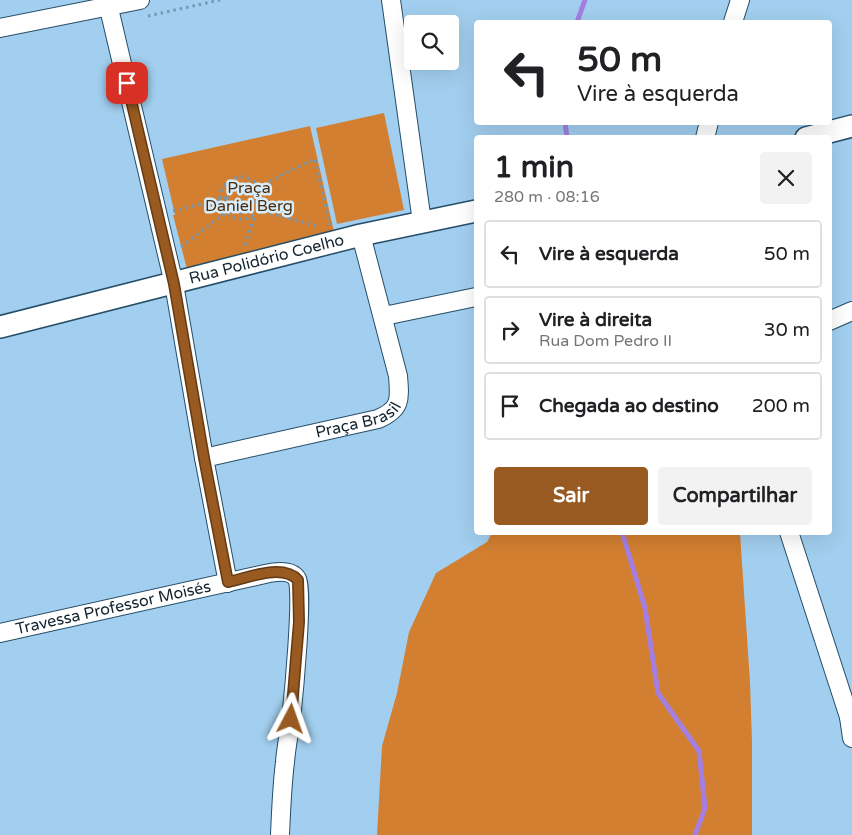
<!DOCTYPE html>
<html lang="pt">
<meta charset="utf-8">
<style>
:root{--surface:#fff;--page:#f2f2f2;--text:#202124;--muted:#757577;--line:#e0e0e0;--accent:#985a20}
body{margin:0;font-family:"Varela Round",sans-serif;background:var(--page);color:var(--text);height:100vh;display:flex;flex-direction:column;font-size:19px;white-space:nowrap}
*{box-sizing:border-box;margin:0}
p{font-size:16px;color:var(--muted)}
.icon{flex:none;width:28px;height:28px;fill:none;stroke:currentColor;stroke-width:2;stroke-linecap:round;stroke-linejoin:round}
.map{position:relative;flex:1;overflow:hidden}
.details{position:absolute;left:474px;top:135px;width:358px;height:400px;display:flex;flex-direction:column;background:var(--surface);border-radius:5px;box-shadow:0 5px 20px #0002}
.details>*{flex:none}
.guide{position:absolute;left:474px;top:20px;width:358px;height:105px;border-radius:5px;box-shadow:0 5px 20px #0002;background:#fff;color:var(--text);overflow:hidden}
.tools{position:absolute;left:404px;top:15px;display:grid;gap:10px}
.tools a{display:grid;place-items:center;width:55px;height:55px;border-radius:5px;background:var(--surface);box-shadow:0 5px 20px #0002;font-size:25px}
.pin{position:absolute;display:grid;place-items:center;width:42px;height:42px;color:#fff;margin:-21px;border-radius:10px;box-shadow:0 2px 8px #0006}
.me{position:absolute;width:55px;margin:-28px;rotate:4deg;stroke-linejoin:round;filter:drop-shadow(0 0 4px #0008)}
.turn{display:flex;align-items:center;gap:18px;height:105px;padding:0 20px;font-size:22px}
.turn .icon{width:65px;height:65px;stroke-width:2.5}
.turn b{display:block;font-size:35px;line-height:42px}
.round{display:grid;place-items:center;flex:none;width:52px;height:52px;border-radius:5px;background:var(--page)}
.summary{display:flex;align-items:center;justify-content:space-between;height:85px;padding:0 20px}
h1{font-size:30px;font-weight:700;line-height:38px}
.button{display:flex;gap:10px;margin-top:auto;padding:10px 20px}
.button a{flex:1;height:58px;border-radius:5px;background:var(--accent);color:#fff;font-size:20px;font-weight:700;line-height:58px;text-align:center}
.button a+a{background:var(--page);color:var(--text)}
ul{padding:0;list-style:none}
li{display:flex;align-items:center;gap:15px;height:68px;margin:0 10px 8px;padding:0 10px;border:2px solid var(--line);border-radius:5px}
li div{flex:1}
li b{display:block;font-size:19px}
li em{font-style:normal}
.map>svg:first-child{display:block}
</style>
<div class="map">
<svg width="852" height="835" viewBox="0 0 852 835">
<rect width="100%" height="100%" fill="#a2cfef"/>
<!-- green -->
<path fill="#d37f31" d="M384,113L404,210L337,224L316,128Z
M310,126L335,236L187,269L173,215H175L162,159Z
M492,533H740L750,682L752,742V835H377L382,746L397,693L409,632L436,573L487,542Z"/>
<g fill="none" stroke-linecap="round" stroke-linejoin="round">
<!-- stream -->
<path stroke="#a37fe2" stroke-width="5" d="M577,22L585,0
M565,122L567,138
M622,532L645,608L658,693L699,751L705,808L695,835"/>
<!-- minor casing -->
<g stroke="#254e69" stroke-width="20">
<g id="minor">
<path d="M107,0L174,284L204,458L228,583"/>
<path d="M391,0L422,222"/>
<path d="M733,22L740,0"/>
<path d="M0,28L140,0"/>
<path d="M705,138L709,122"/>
<path d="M384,316L476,297"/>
<path d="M829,321L852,311"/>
<path id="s1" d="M204,458L378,419C401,409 400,400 398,376L361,235"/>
<path d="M789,532L849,717"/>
<path id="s2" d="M0,633L265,574C274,572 291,569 297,579C304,589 293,701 291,720C289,734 286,748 285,762C282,786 281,811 280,835"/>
<path d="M852,711L849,717L852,738"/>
</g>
</g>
<!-- tertiary casing -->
<g stroke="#254e69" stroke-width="24">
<g id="tertiary">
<path d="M806,138L852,126"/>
<path id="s3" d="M0,327L361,235L476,211"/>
</g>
</g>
<!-- path -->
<path stroke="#7498b2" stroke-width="3" stroke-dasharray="2.5 4" stroke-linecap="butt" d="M148,16L220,0
M220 198a21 21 0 1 1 42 0a21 21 0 1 1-42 0Z
M227 199a14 14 0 1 1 28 0a14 14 0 1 1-28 0Z
M258,188L293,169L315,159L330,225
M257,210L317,226
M173,211L226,198
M245,245L255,215
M181,247L225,213"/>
<!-- minor -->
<use href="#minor" stroke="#fff" stroke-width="18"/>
<!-- tertiary -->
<use href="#tertiary" stroke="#fff" stroke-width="21"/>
</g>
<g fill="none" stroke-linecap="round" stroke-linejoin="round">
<!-- route casing -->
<g stroke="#633a15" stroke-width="12">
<path id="route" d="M127,83L174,284L204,458L228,582C248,578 282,563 298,580L299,622L291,719"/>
</g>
<!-- route -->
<use href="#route" stroke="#985a20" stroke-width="9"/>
</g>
<g text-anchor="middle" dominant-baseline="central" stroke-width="5" stroke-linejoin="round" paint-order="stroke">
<!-- park labels -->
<g font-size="16" fill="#4f2b08" stroke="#d6edfd">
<text x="249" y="188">Praça<tspan x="249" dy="18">Daniel Berg</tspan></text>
</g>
<!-- street labels -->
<g font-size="16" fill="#11232e" stroke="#d6edfd">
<text stroke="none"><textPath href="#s3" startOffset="275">Rua Polidório Coelho</textPath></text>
<text stroke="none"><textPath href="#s1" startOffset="159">Praça Brasil</textPath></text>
<text stroke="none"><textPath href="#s2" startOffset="116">Travessa Professor Moisés</textPath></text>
</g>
</g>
</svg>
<div class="tools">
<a><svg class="icon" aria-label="search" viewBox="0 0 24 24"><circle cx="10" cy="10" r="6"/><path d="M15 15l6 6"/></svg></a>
</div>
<div class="pin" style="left:127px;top:83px;background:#d93025"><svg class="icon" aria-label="arrive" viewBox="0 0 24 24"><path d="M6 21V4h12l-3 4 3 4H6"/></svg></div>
<svg class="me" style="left:291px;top:719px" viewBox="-20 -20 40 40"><path d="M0-17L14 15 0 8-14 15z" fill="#985a20" stroke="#fff" stroke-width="4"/></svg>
<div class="guide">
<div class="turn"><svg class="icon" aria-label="left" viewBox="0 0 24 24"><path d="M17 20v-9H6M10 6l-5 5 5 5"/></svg><div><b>50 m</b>Vire à esquerda</div></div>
</div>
<section class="details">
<div class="summary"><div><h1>1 min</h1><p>280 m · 08:16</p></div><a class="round"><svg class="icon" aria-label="close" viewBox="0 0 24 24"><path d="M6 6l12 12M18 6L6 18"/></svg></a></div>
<ul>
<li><svg class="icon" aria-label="left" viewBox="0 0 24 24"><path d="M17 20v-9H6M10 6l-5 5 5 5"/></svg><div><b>Vire à esquerda</b></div><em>50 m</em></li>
<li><svg class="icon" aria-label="right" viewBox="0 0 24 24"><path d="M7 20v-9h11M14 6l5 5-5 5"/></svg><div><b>Vire à direita</b><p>Rua Dom Pedro II</p></div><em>30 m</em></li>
<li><svg class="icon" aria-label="arrive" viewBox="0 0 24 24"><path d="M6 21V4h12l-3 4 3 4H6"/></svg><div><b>Chegada ao destino</b></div><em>200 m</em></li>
</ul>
<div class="button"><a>Sair</a><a>Compartilhar</a></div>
</section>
</div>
